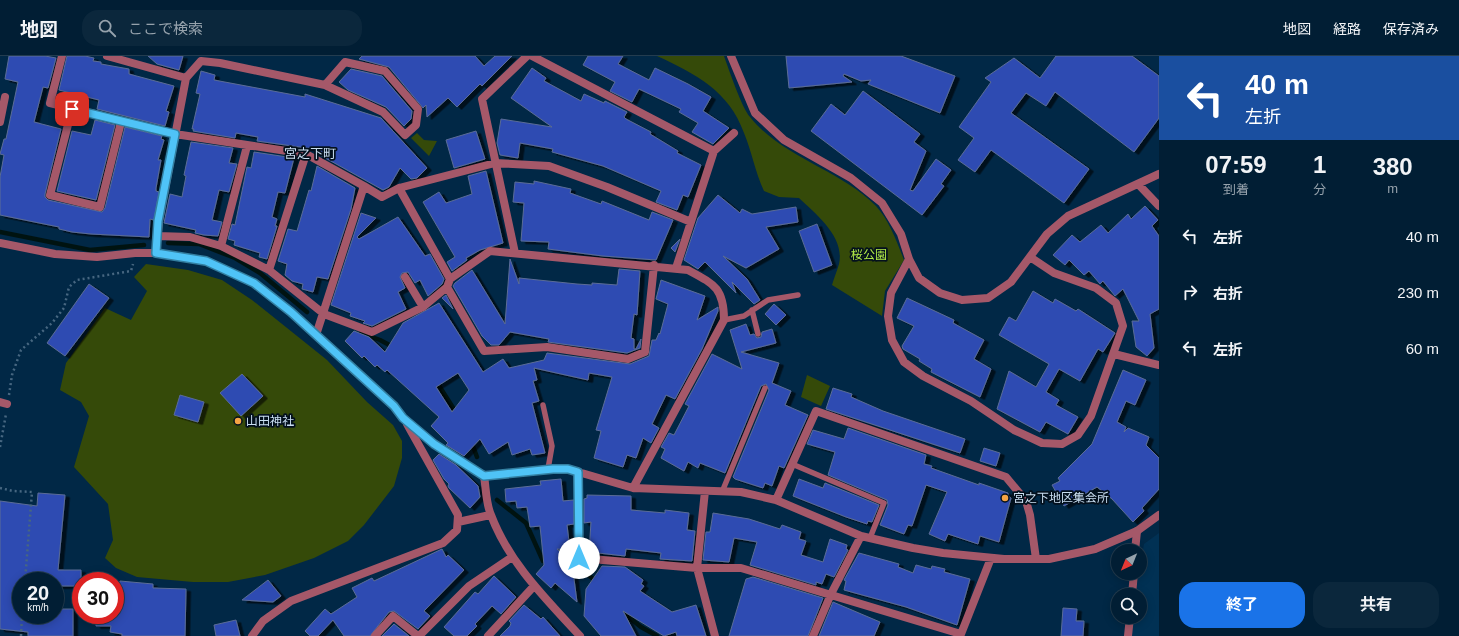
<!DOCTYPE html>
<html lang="ja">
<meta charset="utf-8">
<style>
:root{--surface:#011e34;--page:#0b273c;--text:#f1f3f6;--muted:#96a2ac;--line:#233c4f;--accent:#1a73e8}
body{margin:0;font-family:Arial,"Noto Sans JP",sans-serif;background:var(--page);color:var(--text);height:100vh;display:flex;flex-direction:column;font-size:15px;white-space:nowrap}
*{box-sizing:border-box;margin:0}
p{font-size:13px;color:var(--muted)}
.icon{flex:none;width:22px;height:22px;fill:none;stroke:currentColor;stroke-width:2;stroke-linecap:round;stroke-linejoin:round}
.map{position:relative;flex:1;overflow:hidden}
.details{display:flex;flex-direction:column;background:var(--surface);width:300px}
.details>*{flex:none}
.banner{background:#1a4fa0;color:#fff;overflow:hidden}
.needle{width:26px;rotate:223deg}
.tools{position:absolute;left:1111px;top:488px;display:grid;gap:8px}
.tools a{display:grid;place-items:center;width:36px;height:36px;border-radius:50%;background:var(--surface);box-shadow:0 2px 10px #0003,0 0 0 1px var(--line);font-size:20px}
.speed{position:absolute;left:12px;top:516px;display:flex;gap:8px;font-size:20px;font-weight:700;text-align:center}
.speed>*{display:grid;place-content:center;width:52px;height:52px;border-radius:50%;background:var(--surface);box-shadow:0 2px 10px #0003,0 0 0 1px var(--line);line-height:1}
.speed small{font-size:10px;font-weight:400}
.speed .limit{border:6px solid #d22;background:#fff;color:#111}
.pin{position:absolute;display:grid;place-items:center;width:34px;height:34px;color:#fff;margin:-17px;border-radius:8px;box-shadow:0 2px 6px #0006}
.me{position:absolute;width:44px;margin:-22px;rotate:0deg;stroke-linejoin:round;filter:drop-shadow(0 0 3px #0008)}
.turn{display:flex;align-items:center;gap:14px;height:84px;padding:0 20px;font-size:18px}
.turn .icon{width:52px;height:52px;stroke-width:2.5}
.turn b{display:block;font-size:28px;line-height:34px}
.eta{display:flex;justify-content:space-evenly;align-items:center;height:68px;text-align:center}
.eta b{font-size:24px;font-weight:700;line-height:28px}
.action{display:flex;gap:8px;margin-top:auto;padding:8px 20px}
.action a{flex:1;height:46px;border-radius:16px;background:var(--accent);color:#fff;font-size:16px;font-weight:700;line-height:46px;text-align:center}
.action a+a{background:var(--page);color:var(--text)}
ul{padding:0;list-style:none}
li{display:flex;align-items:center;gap:12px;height:56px;padding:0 20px}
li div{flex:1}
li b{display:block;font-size:15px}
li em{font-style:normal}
header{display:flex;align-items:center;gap:24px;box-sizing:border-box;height:56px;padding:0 20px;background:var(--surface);border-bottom:1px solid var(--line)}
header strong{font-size:19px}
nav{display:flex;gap:22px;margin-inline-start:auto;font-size:14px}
.search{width:280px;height:36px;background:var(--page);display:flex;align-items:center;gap:10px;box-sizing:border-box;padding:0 14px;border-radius:16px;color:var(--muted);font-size:15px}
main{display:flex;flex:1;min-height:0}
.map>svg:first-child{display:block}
</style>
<header>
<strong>地図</strong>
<div class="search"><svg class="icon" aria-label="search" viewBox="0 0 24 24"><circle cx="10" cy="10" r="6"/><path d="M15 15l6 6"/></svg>ここで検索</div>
<nav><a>地図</a><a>経路</a><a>保存済み</a></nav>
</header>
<main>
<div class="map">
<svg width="1159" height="580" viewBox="0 0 1159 580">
<defs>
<filter id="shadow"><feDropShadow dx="4.5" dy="2.5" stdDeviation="0" flood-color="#0009"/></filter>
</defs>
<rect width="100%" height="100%" fill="#012846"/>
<!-- built -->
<path fill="#013154" d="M1159,477V580H1129L1132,561H1140V539H1135L1144,488Z"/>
<!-- green -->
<path fill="#354a09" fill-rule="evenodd" d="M657,0H724C729,14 742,52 750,61C783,102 839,113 876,150C889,164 897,186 904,204L885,235L882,260L832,229C834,222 837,215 839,208C845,181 817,159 799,142L779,141L764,135C755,116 752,96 744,77C729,35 696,18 657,0Z
M417,77L424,84L437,85L429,100L411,82Z
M146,208L188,214L222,224L252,244L327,304L367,346L393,369L402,385V402L394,430L364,469L348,485L314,502L265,519L228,526H193L137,521L116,512L105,502L113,484L108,448L74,411L89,360L81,346L60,334L66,307L105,252L131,264L147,235L134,221ZM242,318L262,340L221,337ZM180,339L204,346L198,366L174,359Z
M807,319L830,330L821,350L801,341Z"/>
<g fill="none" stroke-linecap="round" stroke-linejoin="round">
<!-- stream -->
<path stroke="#001311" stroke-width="4.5" d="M0,176L90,194L144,189
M168,187L199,188L235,202L260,217L307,256
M361,277L380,284L395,292
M436,325L457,358
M471,385L477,401
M497,444L526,467L543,505L549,506
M567,507L574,508L597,526
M621,555L641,571L657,580"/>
</g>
<!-- building -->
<path fill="#2e4cb2" stroke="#5b6c96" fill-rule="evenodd" filter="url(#shadow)" d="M9,0H45L56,2L48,32L43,31L34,66L61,73L45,138V141L48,144L102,156L105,152L125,71L162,80L161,83L164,84L158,104H161L156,132V135L159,136L154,164L150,163L149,181L91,178L72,176L59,173V171L0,159V121L4,99L0,98L4,83H6L18,26L5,23Z
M67,0H85L94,2L93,5L101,6V8L129,13V18L174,30L166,55L169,56L165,70L97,53L99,44L59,34Z
M148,0H183L179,14L157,8Z
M362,0H475L484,10L495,0H512L482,30L480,28L457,51L448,42L427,61L426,49L423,52L389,11L359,3Z
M588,0H623L618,8L649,24L655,12L688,28L711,41L703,55L729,72L713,88L692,76L698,67L679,56L681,53L639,33L632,46L610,35L615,26L583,9Z
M786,0H901L955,20L940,57L868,28L871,24L861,25L844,18L843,20L852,26L789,32Z
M1056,0H1132L1159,20V62L1134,96L1055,36L1046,50L1026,37L1011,57L1089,113L1064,147L991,94L975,116L958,104L974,82L959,71L991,26L985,22L1014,2L1040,22Z
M532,12L546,22L544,25L581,45L584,38L604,47L605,45L627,56L624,61L626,63L651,76L650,78L678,95L677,97L701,109L688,141L683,139L677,154L656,146L661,135L603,110L552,96L553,93L520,87L518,102L500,99L497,87L501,63L552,71L511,42Z
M351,13L382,20L412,55L411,63L404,70L386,51L348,34L339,26Z
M201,15L215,19L214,24L305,41V38L381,62L427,112L417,122L411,123L400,112L389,131L383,134L320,99L321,94L257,85L258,81L236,77L235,82L193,75L194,73H192L200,38L196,37Z
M863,35L920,78L914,86L926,95L910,134L913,135L936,103L951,114L941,128L944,130L922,159L811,75L831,48L845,59Z
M95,64L115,69L96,144L57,135L72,75L91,79Z
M476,75L485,103L454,112L446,84Z
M191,86L233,92L229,107L237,108L229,136L219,134L212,164L222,166L218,180L204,179L195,177L196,174L164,167L170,138L182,141L186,120L184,119Z
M254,96L294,102L285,137L278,136L272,161L277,163L275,170H277L267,203L259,201L260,197L234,189L235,185L228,183L232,168L235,169L247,111L251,112Z
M317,110L355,132L351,153L328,223L317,221L313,236L302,233L303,228L292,225L285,219L287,208L278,205L288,173L297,175L309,134L311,135Z
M486,115L503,187L480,194L466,202L467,204L452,215L447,206L455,201L423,146L439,136L446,147L472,138L468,120Z
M534,125L571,133L570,137L601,148L602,145L649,164L652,156L673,164L656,204L603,200L548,193L549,186L521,185L524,147L513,146L515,126L534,128Z
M718,139L740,157L742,153L752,158L796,151L798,166L766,171L779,193L746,212L723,200L747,223L760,244L754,248L732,226L736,237L705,206L698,213L684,204L698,162Z
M1145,150L1158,164L1152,170L1159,180V253L1150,258L1154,292L1147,300L1136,291L1132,265H1139L1123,233L1115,240L1103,225L1100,228L1089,215L1084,219L1069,204L1065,209L1053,199L1072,179L1080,186L1101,169L1108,177L1128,158L1131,163Z
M361,157L376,162L357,181L359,183L398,161L425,200L430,198L444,223L442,228L428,240L420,224L415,227L408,216L402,217L400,221L405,232L398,236L406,253L372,270L363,267L365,265L350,260L351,257L331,249Z
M817,168L832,209L814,216L799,175Z
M680,183L675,196L671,192Z
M510,203L519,228V222L577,228L592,229V227L617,229L619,213L640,215L637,259L634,258L631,282L634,283V293H636L641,283L640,292L627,297L548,286L549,283L510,276L499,289H491L482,280L453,230L455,227L472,214L505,268Z
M661,224L705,240L697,264L718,251V255L702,293L675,343L666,339L652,368L659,372L651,387L643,382L636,402L627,399L623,411L594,402L601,375L596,374L612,321L589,317L588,324L534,312L537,324L533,325L539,345L532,347L545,397L532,399L530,393L512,399L508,386L489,398L480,383L464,400L446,389L448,387L431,370L439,361L387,314L385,316L377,309L375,311L364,300L362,302L345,285L354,275L369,281L385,296L403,267L439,247L483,316L503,303L509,312L544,304L547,297L630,308L649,300L652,284H656L659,277L660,278L668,248L656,243ZM458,317L469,334L452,356L436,331Z
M89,228L109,242L65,300L47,287Z
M1033,235L1053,247L1055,243L1076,255L1078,253L1115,277L1103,296L1098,293L1080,325L1059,313L1046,336L1059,344L1056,349L1078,361L1068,378L1046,366L1040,376L997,353L1009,315L1036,331L1049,308L999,279L1009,261L1016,265Z
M446,239L453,253L442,242Z
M907,242L954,264L953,267L984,284L974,303L991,313L980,341L931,316L932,313L919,305L920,303L903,293L902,290L914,270L897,262Z
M774,248L786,259L776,269L765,258Z
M746,268L750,279L754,278L757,282L761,281L762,276L772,273L776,287L741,296L779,307L772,327L791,335L785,349L808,359L784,412L779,410L772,430L765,427L763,432L735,423L733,421L769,334L766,328L761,330L725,417L700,407L698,412L688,406L684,415L661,402L665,393L661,391L669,377L674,379L689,350L685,348L712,298L742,313L730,274Z
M1123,314L1146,324L1135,349L1126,345L1117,366L1126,371L1124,376L1128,372L1149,381L1146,389L1159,402V433L1142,452L1144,455L1133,466L1112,443L1097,431L1064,450L1052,429L1060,425L1058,422L1092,388Z
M242,318L263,340L241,360L220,337Z
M833,332L852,338L851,341L883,355L965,383L960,397L826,353Z
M180,339L204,346L198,366L174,359Z
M848,372L926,399L924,408L932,410L931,412L979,429V427L1008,437V440L1011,442L999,486L980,480L978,488L948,478L945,485L929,478L947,436L926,429L912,470L908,469L904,478L880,469L888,449L887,444L828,419L835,396L807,388L813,374L844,383Z
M984,392L1000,397L996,410L980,405Z
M439,398L456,409L478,430L480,441L470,452L449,432L448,430L449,428L444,423L433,404Z
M561,423L563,445L574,444V468L567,469L570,494L557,493L572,508L577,546L555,527L551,532L536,518L544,509L540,470L530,471L527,451L517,452L516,445L506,446L505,433L541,429L540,425Z
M799,423L823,432L825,427L879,449L872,466L868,465L867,468L846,461L793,440Z
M38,437L65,439L58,514H81V530H55V525H21L18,559H55V553H73V580H28V576L0,573V445L37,450Z
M587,439L631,440V454L665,457V454L689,457L687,474L695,475L692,505L660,503L661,497L626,493L625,500L589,496L591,466L584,467V443L587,442Z
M713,457L749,463L780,473L782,469L801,476L799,483L806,485L801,499L823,506L830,483L847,489L846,493L848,494L834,521L826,518L822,528L816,526V529L750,509L757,486L734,482L729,506L703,504L706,476H710Z
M442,493L446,501L448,499L464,514L424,555L430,560L418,573L394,555L389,556L370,580H344L333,564L318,580H310L305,575L325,553L331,558L357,541L352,532L372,522L374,525Z
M859,497L899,508L898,511L913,517L916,509L931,513L932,510L945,513L944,516L970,523L957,569L906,551L844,534L846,525L844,524Z
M602,510L625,511L643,524L641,528L644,530L640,535L672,556L696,549L706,580H677L676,576L664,580L623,555L636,580H601L584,560L586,533Z
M494,520L516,541L501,558L492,550L475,568L477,570L467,580H454L444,571L475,536L478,538Z
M753,521L823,542L808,580H729L746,523Z
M268,524L281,540L273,546L242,544Z
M120,525L153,528V532L186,533L185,580H122V578L110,576L111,570H96V559H115V528L119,530Z
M833,546L880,566L874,580H819Z
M524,549L541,563L543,561L560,580H500L510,570L511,567L509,565Z
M1063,552L1077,553L1076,565H1084L1083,580H1061Z
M236,564L240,580H216L214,569Z
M394,568L409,580H382Z"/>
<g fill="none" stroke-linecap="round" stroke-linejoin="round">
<!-- path -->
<path stroke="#476781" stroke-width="2.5" stroke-dasharray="2 3" stroke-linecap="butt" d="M9,339L12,319L21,294L52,267L64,252L69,231L77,224L131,215L133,208
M0,391L6,358
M0,432L13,435L32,436L25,525
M21,580L22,559"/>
<!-- service -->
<path stroke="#a55869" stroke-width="5.5" d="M752,254L758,278
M724,264L744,260L768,244L798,239
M543,349L552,390L548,413
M792,408L884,447L870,482
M722,436L765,332"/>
<!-- minor -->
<path stroke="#a55869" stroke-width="8" d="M62,0L50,47L175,78L306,98L364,130L316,279
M107,0L186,22
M532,0L714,95
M731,0L755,57L784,84L851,122L882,147L901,178L909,203L919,222L940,237L962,244L988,242L1011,226L1047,178L1068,160L1159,118
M72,53L50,139L100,151L121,66
M0,66L5,41
M1139,129L1159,150
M364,130L382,141L399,132
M157,180L190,181L221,190L269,214L324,258L372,276L423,251L447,231L484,295L547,291L628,303L645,296L654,209
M0,187L55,198L97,201L135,197H156L206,205L254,227L291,256L394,350L403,362L434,388L484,420L553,413H568L633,432L741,436L776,444L861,480L913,492L943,497L1004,503H1049L1095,493L1137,475L1159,459
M221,190L247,90
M156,197L159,165L186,22L201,5L220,7L325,29L383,56L405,79L416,69L418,53L385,15L345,6L325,29
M515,197L482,43L527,0
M909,203L891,237L888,260L892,284L904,306L923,320L971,345L1014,374L1042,387L1062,388L1078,379L1091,360L1123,270L1116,247L1096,232L1054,217L1030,201
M676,212L714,95L734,77
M269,214L306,98
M405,221L423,251
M450,223L399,132L495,107L549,110L607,131L691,166
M447,231L450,223L490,195L688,214C714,228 724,232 724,264L633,432
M1114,298L1159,309
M0,346L7,348
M579,416V502L697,512H741L961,578L991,502
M484,420C486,432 486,448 491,459C509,507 546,543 580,580
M705,435L697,512L715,580
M776,444L816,355L1006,421L1026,445L1030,459L1036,503
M458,466L490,459
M252,580L263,565L291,545L443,487L457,474L458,459L407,368
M375,580L393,560L418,580
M419,580L469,530L512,501
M488,580L534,530
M813,580L831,538L861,480"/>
<!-- tertiary -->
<path stroke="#a55869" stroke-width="8" d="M1135,495L1137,475
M1132,539L1134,517
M1128,580L1130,561"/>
</g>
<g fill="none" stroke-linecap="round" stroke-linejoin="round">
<!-- route casing -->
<g stroke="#337fa1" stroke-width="10">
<path id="route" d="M72,53L175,78L158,165L156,197L206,205L254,227L291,256L394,350L403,362L434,388L484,420L553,413H568L578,416L579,502"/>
</g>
<!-- route -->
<use href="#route" stroke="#4fc3f7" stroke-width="7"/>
</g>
<!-- markers -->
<g fill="#f4a344" stroke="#03101d" stroke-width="1.5">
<circle cx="238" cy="365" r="4"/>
<circle cx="1005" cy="442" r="4"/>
</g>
<g text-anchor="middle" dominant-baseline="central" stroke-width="3.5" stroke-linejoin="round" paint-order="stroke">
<!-- park labels -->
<g font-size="12" fill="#b1ea47" stroke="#03101d">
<text x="869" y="199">桜公園</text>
</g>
<!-- poi labels -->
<g font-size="12" fill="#c9def1" stroke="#03101d" text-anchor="start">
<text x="246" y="365">山田神社</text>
<text x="1013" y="442">宮之下地区集会所</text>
</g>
<!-- neighbourhood labels -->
<g font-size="13" fill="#c9def1" stroke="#03101d">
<text x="310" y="97">宮之下町</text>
</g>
</g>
</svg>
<div class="tools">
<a><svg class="needle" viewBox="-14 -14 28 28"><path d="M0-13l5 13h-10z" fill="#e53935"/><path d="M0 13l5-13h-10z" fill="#96a2ac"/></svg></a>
<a><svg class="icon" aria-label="search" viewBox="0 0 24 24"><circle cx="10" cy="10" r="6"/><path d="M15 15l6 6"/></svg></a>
</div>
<div class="speed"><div>20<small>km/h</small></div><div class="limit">30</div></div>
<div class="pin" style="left:72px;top:53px;background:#d93025"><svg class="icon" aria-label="arrive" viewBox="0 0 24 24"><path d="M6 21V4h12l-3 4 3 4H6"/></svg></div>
<svg class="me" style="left:579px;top:502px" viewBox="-20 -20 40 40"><circle r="19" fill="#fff"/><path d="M0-13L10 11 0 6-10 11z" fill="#4fc3f7"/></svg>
</div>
<section class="details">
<div class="banner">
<div class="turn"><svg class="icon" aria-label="left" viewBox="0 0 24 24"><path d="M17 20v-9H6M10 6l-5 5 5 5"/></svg><div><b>40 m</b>左折</div></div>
</div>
<div class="eta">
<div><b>07:59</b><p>到着</p></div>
<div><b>1</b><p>分</p></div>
<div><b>380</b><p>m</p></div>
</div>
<ul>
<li><svg class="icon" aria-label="left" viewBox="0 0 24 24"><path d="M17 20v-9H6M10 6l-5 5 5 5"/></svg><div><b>左折</b></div><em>40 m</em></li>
<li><svg class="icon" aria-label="right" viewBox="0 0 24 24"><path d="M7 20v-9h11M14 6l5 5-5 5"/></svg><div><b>右折</b></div><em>230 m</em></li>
<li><svg class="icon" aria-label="left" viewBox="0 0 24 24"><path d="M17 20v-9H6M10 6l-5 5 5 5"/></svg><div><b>左折</b></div><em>60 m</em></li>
</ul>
<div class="action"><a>終了</a><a>共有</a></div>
</section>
</main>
